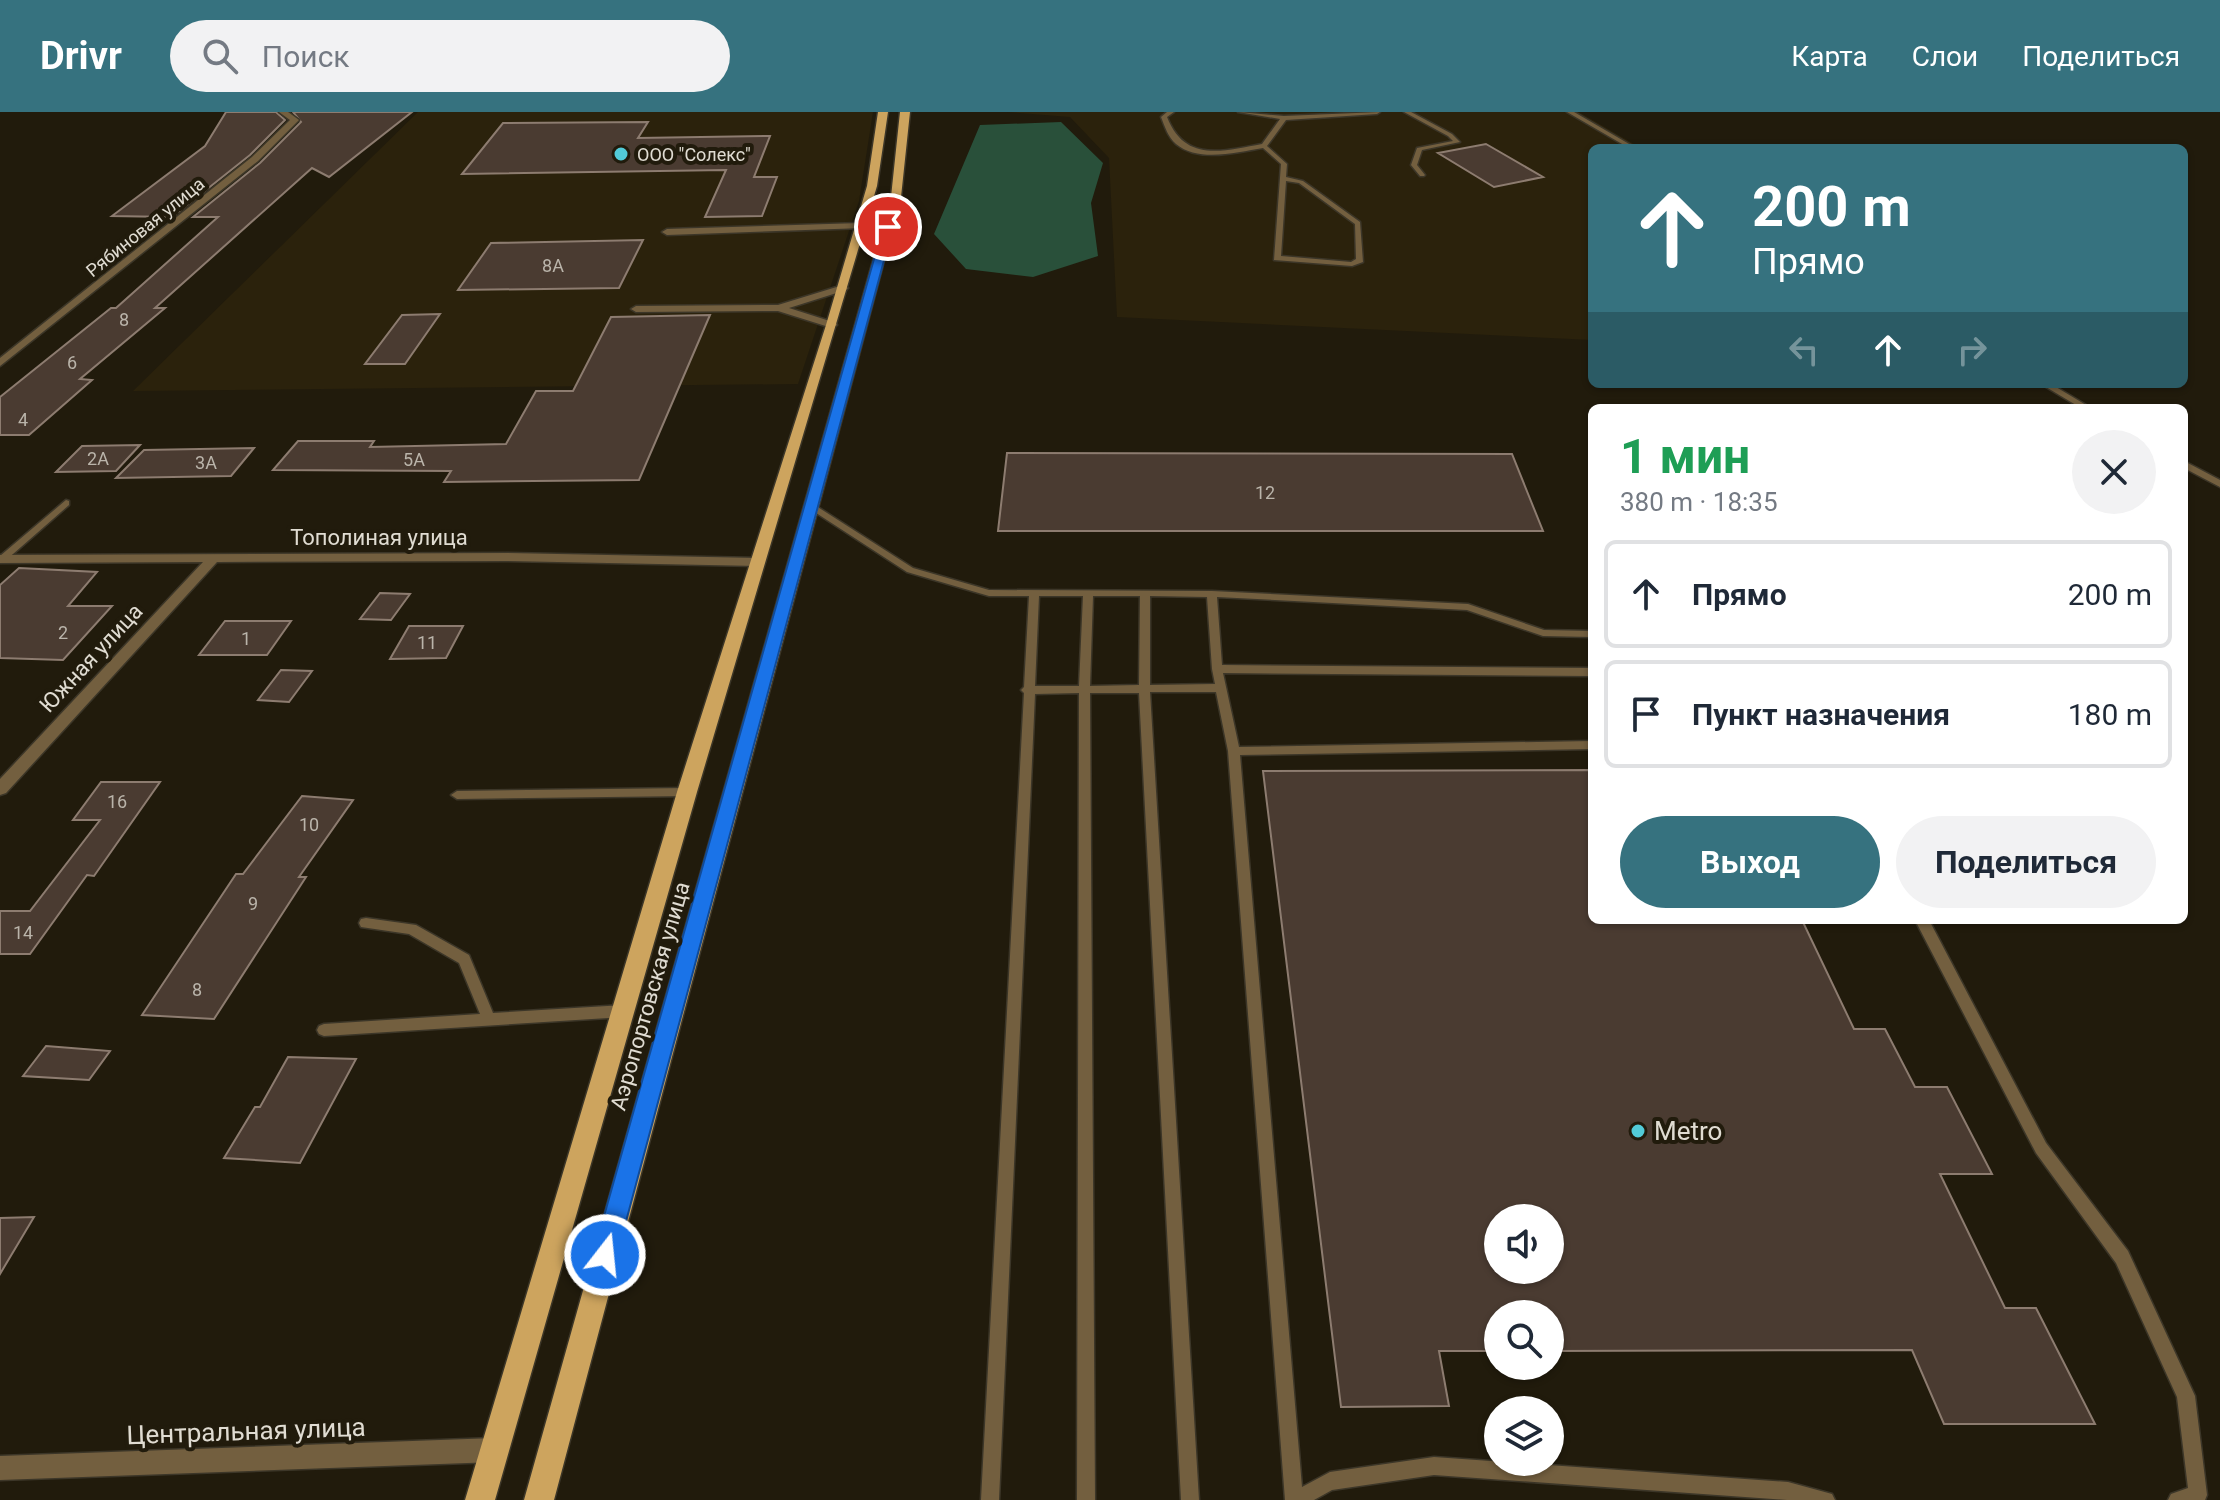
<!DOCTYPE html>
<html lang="ru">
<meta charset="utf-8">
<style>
:root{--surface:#fff;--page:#f2f2f3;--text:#1f2937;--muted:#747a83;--line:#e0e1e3;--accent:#36727f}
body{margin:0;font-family:Roboto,sans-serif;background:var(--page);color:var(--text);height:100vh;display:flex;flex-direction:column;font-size:30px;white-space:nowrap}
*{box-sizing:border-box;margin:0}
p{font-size:26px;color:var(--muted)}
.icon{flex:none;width:44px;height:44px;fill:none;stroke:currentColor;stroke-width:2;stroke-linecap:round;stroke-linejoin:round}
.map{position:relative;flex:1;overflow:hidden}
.side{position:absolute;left:1588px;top:292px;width:600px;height:520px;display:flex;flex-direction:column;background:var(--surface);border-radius:12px;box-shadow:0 2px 6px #0004}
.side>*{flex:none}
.hud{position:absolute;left:1588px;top:32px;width:600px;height:244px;border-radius:12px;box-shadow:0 2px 6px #0004;background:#36727f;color:#fff;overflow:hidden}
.buttons{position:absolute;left:1484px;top:1092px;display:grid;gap:16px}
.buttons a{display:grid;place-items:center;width:80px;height:80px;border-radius:50%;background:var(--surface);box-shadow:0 2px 6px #0004;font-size:40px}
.pin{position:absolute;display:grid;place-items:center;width:68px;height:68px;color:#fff;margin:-34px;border:4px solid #fff;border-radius:50%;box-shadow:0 2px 8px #0007}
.me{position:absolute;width:88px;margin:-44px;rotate:16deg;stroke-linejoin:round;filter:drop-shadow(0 0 6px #0008)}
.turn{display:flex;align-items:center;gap:28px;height:168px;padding:0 32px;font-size:36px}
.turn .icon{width:104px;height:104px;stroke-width:2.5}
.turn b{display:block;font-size:56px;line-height:68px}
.lanes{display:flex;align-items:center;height:76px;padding:0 32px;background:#0003;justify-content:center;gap:40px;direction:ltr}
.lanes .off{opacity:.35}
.round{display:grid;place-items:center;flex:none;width:84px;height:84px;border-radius:42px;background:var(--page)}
.summary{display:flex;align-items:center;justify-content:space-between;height:136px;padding:0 32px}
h1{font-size:48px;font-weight:700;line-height:60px;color:#1e9e55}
.cta{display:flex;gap:16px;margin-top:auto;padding:16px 32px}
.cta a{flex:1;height:92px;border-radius:48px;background:var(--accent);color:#fff;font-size:32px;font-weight:700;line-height:92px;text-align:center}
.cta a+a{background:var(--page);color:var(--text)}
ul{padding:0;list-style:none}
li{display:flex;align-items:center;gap:24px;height:108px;margin:0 16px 12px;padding:0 16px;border:4px solid var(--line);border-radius:12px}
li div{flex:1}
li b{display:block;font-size:30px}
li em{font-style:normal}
header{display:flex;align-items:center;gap:48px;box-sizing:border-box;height:112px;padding:0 40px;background:var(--accent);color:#fff}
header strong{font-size:38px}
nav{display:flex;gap:44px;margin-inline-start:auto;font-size:28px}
.search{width:560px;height:72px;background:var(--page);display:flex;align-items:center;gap:20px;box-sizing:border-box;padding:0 28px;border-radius:44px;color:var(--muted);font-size:30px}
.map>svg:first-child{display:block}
</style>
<header>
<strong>Drivr</strong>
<div class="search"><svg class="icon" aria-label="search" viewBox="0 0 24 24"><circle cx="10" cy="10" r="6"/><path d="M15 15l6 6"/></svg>Поиск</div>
<nav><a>Карта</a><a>Слои</a><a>Поделиться</a></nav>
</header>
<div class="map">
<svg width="2220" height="1388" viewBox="0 0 2220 1388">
<rect width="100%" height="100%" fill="#211b0c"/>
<!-- built -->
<path fill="#2b220c" d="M418,0H873L859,89L798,272L133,279Z
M1007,0H1579L1641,36H1592V228L1117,205L1109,46L1070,5Z"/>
<!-- forest -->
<path fill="#29503a" d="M1061,10L1103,51L1091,91L1098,144L1033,165L966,157L934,122L980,13Z"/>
<!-- building -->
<path fill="#4a3b31" stroke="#8d7c70" stroke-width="2" fill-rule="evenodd" d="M226,0H276L285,8L250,43L172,105L112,104L205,34Z
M293,0H412L329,65L312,56L155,196H165L80,267L92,268L29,323H0V285L111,196H116L218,105H193L260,51L301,10Z
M648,10L638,26L770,24L754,65H777L762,104L705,105L726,58L462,62L503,11Z
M1486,32L1543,65L1494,75L1438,41Z
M643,128L619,176L458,178L491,131Z
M440,202L405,252H365L402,203Z
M710,203L639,368L444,370L451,359L273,358L298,329H374L370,335L506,332L536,279H573L611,205Z
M140,333L116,359L56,360L82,334Z
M254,336L231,364L116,366L144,338Z
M1007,341L1512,342L1543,419H998Z
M19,456L97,460L68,494H112L63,548L0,546V473Z
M380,481L410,482L391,508L360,507Z
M225,509H291L267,543H199Z
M409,514H463L446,546L390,547Z
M281,558L312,559L289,590L258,588Z
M1592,658V808H1802L1854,917H1885L1915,975H1947L1992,1062H1940L2005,1196H2036L2095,1312H1944L1912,1238L1550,1239V1202H1498V1239H1439L1449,1294L1341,1295L1263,659ZM1498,1106H1550V1158H1498Z
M101,670H160L94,764L87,763L30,842H0V799H30L100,708H73Z
M302,684L353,688L299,765H306L214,907L142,903L236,762H243Z
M46,934L110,939L89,968L23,964Z
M288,945L356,947L300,1051L224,1046L255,995H260Z
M34,1105L0,1162V1106Z"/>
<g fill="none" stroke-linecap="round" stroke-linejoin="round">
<!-- service casing -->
<g stroke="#3c3628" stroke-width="3">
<path id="service" d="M1167,0H1174L1167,5C1185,51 1223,39 1262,32L1280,7L1238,0L1284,4L1380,0L1377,2L1286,8L1267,34L1287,52L1286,65L1303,69L1360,110L1363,150L1352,154L1274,148L1281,52L1263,36C1237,40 1199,51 1176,32C1168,25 1165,15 1161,5ZM1286,69L1299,71L1355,112L1356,147L1351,150L1281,144Z
M1404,0H1411L1452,22L1460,30L1422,38L1417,53L1425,63L1424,64H1420L1411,53L1417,36L1453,29L1448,24Z
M1567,0H1574L1636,36H1629Z
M2041,272H2051L2091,296H2081Z
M2184,349L2220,368V375L2184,356Z
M66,388L69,389V393L5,449H0V444Z
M813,392L913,456L989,478L1212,479L1468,492L1544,518L1592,519V525L1543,524L1467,498L1217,485L1222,553L1592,556V564L1223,561L1239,635L1592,629V637L1240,643L1302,1375L1330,1360L1434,1345L1788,1370L1832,1382L1835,1388H1787L1434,1363L1332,1378L1314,1388H1285L1228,639L1216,580H1150L1199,1388H1181L1139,581H1090L1095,1388H1077L1079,581L1035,582L999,1388H981L1024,581L1021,578L1024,575L1029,484H989L907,460L810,397V393ZM1039,484H1083L1079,574H1035ZM1093,484H1140L1139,573L1090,574ZM1150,484L1207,485L1212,557L1215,572L1150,573Z
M687,676L693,680L687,684L457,687L451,683L457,679Z
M366,806L416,813L469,843L493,901L624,893L629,895L631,899L629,903L624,905L324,924L319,922L317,918L319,914L324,912L480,902L459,851L409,822L361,815L359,811L361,807Z
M1915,808H1929L2046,1031L2128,1139L2195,1284L2207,1383L2205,1388H2168L2171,1382L2188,1376L2177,1285L2116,1151L2036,1041Z"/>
</g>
<!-- minor casing -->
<g stroke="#3c3628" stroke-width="3">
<path id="minor" d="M279,0H288L299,8L258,49L0,254V246L252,45L290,8Z
M861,111L866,114L864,116L667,123L662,120L667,117Z
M843,173L848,176L846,178L789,196L836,211L837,213L832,216L778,199L636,200L631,197L636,194L778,193Z
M508,441L758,446L765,450L758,454L508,449L217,450L6,681L0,683V667L203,450L0,451V443Z
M495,1326L503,1330L507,1338L503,1346L495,1350L0,1368V1344Z"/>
</g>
<!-- primary casing -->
<g stroke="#3c3628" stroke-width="3">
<path id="primary" d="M878,0H888L877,74L697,680L495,1388H465L677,680L826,213L867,74Z
M900,0H910L901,85L554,1388H524L891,85Z"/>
</g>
<!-- service -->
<use href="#service" fill="#735f3f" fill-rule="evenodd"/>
<!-- minor -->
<use href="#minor" fill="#735f3f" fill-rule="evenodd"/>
<!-- primary -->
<use href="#primary" fill="#cda45e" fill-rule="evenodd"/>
</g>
<!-- route -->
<path fill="#1a73e8" stroke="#114b97" stroke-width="2" d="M888,111L893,115L617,1143L613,1152L605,1155L596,1152L593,1143L883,115Z"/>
<!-- markers -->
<g fill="#52cbd8" stroke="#211b0c" stroke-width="3">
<circle cx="621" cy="42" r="8"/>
<circle cx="1638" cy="1019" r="8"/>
</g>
<g text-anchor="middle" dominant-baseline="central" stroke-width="8" stroke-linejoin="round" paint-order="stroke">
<!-- far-poi labels -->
<g font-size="18" fill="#e0dcd2" stroke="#211b0c" text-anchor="start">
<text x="637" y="42">ООО "Солекс"</text>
</g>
<!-- far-street labels -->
<g font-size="18" fill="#e0dcd2" stroke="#211b0c">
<text transform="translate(145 115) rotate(-39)">Рябиновая улица</text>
</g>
<!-- number labels -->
<g font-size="18" fill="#bab4aa">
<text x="553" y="153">8А</text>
<text x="124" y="207">8</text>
<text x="72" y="250">6</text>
<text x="23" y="307">4</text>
<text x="98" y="346">2А</text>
<text x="414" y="347">5А</text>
<text x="206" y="350">3А</text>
<text x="1265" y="380">12</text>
<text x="63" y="520">2</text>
<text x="246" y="526">1</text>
<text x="427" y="530">11</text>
<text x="117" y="689">16</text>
<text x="309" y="712">10</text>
<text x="253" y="791">9</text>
<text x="23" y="820">14</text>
<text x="197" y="877">8</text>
</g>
<!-- street labels -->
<g font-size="22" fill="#e0dcd2" stroke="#211b0c">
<text x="379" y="425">Тополиная улица</text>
<text transform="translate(91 546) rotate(-47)">Южная улица</text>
<text transform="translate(650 884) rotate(-74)">Аэропортовская улица</text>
</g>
<!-- near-poi labels -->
<g font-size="26" fill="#e0dcd2" stroke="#211b0c" text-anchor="start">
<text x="1654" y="1019">Metro</text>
</g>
<!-- near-street labels -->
<g font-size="26" fill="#e0dcd2" stroke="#211b0c">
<text transform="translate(246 1319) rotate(-2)">Центральная улица</text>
</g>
</g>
</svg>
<div class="buttons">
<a><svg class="icon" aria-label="sound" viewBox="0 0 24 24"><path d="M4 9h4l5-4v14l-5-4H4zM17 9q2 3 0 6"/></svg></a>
<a><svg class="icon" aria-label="search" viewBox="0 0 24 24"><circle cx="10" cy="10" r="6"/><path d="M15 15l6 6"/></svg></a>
<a><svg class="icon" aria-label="layers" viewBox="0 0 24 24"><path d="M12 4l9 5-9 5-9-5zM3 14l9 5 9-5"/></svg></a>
</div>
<div class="pin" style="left:888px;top:115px;background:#d93025"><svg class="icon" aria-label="arrive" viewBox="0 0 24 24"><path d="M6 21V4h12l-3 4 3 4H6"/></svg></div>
<svg class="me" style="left:605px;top:1143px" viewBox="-20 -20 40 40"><circle r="17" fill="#1a73e8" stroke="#fff" stroke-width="3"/><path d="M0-11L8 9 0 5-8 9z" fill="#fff"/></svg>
<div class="hud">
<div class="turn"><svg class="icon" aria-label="ahead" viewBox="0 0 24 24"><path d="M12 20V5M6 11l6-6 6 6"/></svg><div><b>200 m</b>Прямо</div></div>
<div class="lanes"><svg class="icon off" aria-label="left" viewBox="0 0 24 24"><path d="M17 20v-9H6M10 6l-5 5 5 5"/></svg><svg class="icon" aria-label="ahead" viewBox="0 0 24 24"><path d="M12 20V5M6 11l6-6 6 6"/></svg><svg class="icon off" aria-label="right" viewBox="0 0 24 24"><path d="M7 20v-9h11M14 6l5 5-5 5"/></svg></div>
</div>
<section class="side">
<div class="summary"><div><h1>1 мин</h1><p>380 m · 18:35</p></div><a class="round"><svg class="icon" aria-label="close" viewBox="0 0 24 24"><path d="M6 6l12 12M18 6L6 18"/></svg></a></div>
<ul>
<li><svg class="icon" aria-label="ahead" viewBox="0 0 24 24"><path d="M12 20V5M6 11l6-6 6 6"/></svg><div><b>Прямо</b></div><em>200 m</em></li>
<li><svg class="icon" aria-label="arrive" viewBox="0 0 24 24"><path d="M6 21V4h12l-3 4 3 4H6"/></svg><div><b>Пункт назначения</b></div><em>180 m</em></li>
</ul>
<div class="cta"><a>Выход</a><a>Поделиться</a></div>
</section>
</div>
